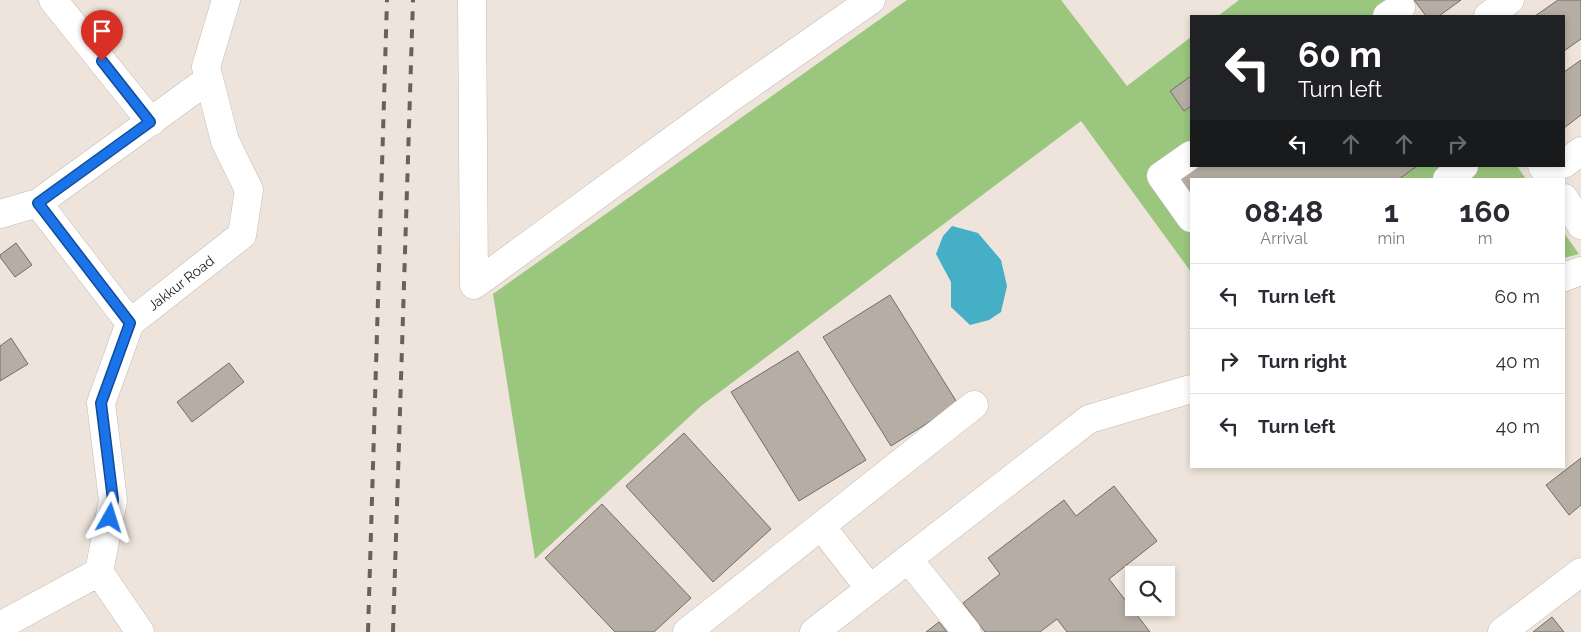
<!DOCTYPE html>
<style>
:root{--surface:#fff;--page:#f2f2f3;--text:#2b2b33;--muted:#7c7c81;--line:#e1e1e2}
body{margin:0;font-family:Raleway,sans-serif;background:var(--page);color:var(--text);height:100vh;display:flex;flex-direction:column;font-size:19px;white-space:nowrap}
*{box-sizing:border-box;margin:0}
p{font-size:16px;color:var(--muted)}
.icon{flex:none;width:28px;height:28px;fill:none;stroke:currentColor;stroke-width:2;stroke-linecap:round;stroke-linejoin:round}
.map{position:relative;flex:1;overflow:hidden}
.drawer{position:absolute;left:1190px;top:178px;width:375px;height:290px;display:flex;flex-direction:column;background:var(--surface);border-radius:0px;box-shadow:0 2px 8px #0003}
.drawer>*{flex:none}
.guide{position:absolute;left:1190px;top:15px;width:375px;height:152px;border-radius:0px;box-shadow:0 2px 8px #0003;background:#202124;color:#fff;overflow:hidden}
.fabs{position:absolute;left:1125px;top:566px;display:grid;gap:10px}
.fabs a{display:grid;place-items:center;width:50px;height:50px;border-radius:0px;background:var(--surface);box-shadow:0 2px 8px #0003;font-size:25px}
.pin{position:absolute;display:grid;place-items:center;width:42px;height:42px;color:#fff;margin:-51px -21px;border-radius:50% 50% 50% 0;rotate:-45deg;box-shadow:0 0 5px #0007}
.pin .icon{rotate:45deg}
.me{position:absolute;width:55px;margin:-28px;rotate:6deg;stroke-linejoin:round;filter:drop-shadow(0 0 4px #0008)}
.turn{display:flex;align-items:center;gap:18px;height:105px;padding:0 25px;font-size:22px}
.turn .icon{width:65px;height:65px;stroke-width:2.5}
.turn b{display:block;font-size:35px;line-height:42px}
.lanes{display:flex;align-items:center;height:48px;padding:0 25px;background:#0003;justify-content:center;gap:25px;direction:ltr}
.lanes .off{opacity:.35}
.eta{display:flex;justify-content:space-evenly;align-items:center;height:85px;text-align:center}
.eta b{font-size:30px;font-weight:700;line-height:35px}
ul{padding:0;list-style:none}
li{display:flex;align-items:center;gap:15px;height:65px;padding:0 25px;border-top:1px solid var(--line)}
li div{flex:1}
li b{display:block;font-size:19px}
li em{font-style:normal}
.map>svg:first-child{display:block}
</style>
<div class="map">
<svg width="1581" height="632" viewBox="0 0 1581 632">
<rect width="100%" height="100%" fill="#eee4db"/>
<!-- green -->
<path fill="#9ac67d" d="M907,0H1061L1127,86L1191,37V166H1517L1526,179H1191V272L1081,121L701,406L535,559L493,294Z
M1239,0H1400L1411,16H1218Z
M1564,233L1579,254L1564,258Z"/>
<!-- water -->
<path fill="#44afc5" d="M952,226L978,233L1001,260L1007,286L1001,312L989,320L970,325L951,307V282L936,254L943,236Z"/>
<!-- building -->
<path fill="#b6ada5" stroke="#756d65" d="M1414,0H1461L1439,16H1426Z
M1558,0H1581V39L1564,51V16H1535Z
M1581,60V115L1564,128V72Z
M1191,76V106L1184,111L1170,91Z
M1191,166H1417L1399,179H1191V201L1172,174Z
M16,243L32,265L15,277L0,257V255Z
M890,295L958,404L891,446L823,337Z
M11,338L28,364L0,381V346Z
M798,351L866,460L799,501L731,392Z
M229,363L244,382L192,422L177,402Z
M684,433L771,529L713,582L626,486Z
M1581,458V505L1569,515L1546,485Z
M1114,486L1157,541L1109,579L1150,632H1067L1057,619L1040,632H985L963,603L1000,574L988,558L1064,500L1076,516Z
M602,504L691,598L654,632H615L545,558Z
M1552,617L1564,632H1533Z
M939,622L947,632H926Z"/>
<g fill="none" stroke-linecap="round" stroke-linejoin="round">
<!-- minor casing -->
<g stroke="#c4bbb3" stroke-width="29">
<path id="minor" d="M53,0L151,122
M472,0L474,285
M1387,16L1401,7
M1488,16L1510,0
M1191,155L1161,176L1191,218
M1564,164L1581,151
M1542,166L1551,179
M1447,179L1464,166
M1564,198L1581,225
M38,203L130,323
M0,214L38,203L209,79
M1564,277L1581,271
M474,285L729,99L871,0
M821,526L870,589
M908,559L967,632
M0,626L99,572
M140,632L99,572L113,500L101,403L130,323L242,235L249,190L225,141L206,67L226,0
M687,632L974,405
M814,632L1089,419L1191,389
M1502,632L1581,572"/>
</g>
<!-- minor -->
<use href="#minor" stroke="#fff" stroke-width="28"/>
<!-- rail -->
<path stroke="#68625d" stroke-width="4" stroke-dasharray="9 9" stroke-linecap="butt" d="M368,632L387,0
M393,632L413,0"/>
</g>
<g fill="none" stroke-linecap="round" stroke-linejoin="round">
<!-- route casing -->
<g stroke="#114b97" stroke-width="12">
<path id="route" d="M102,61L150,122L38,203L130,323L101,403L113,500L110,518"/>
</g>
<!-- route -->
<use href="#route" stroke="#1a73e8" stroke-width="9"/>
</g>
<g text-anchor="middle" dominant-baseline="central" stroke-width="4" stroke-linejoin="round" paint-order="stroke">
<!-- street labels -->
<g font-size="14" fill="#1c1815" stroke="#fff">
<text transform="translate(181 283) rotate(-38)">Jakkur Road</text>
</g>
</g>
</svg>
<div class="fabs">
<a><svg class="icon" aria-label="search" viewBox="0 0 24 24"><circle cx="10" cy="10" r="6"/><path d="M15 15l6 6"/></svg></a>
</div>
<div class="pin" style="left:102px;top:61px;background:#d93025"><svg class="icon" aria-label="arrive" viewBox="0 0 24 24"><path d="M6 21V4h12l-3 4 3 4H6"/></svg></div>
<svg class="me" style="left:110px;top:518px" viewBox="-20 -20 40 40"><path d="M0-17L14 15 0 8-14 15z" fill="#1a73e8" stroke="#fff" stroke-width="4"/></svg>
<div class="guide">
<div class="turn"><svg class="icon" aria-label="left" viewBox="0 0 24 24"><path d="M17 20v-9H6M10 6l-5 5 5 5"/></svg><div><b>60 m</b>Turn left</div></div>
<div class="lanes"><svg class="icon" aria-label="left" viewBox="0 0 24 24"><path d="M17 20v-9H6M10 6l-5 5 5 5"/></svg><svg class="icon off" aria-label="ahead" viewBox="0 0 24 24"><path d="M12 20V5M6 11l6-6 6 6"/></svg><svg class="icon off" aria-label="ahead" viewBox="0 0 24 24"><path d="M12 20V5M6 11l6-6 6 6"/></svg><svg class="icon off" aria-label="right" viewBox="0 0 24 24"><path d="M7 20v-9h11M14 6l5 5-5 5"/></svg></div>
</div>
<section class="drawer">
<div class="eta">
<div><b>08:48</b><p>Arrival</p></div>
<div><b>1</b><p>min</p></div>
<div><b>160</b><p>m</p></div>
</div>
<ul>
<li><svg class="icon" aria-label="left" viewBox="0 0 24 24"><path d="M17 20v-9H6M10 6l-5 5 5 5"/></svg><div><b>Turn left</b></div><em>60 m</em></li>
<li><svg class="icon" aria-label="right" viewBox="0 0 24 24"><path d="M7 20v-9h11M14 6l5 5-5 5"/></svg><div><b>Turn right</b></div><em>40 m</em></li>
<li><svg class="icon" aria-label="left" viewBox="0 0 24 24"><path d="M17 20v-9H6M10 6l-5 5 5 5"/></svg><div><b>Turn left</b></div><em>40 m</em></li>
</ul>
</section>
</div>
